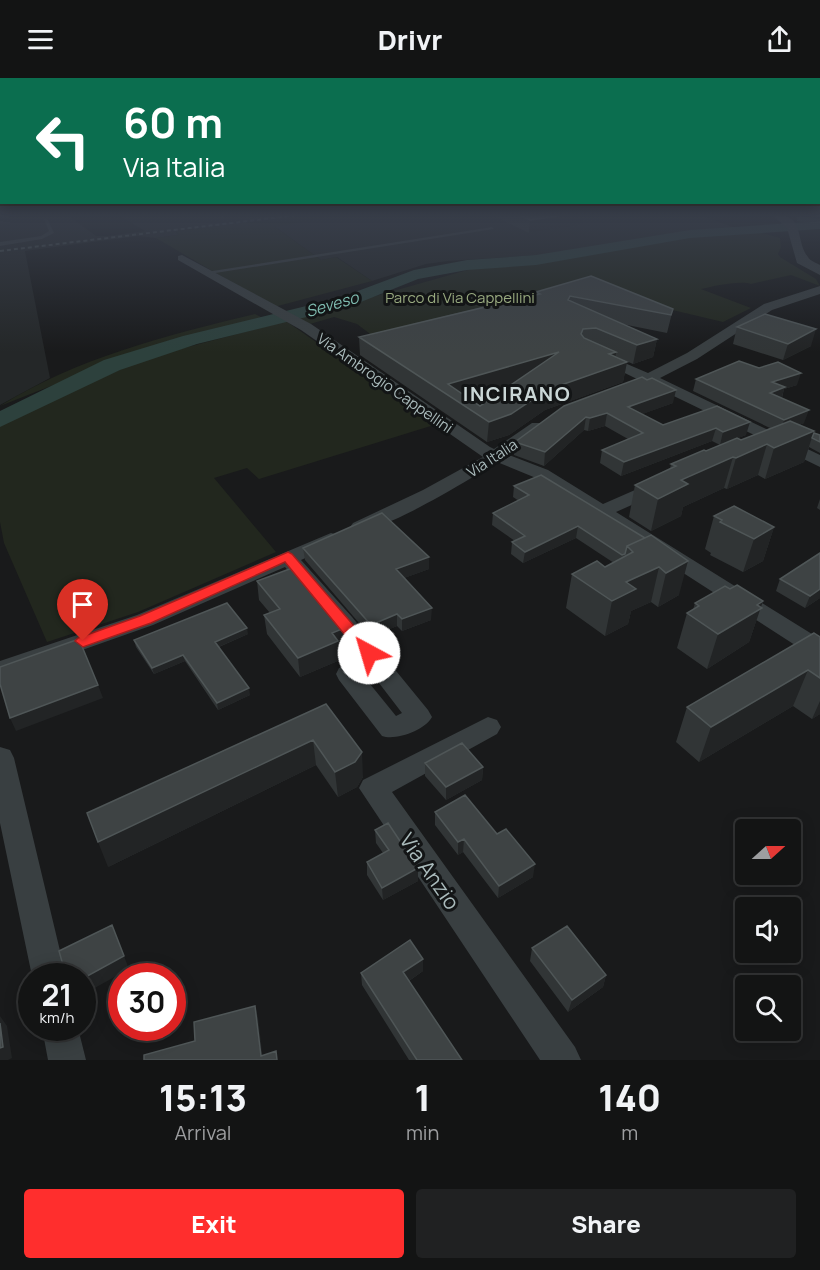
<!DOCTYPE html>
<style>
:root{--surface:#131414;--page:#202122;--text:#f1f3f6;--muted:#9d9ea0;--line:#323334;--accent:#ff2e2d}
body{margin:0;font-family:Manrope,sans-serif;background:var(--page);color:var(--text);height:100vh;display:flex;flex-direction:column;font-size:22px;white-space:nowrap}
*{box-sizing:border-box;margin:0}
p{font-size:20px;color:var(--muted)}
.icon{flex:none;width:33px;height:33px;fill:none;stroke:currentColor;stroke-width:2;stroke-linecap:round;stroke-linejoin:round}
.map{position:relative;height:982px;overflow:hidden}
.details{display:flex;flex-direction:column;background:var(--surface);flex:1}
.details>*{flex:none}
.guide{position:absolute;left:0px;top:0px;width:820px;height:126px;box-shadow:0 3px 15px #0003,0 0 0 2px var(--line);background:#0b6e4f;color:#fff;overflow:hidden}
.needle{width:39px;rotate:69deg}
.buttons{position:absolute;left:735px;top:741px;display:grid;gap:12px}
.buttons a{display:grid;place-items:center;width:66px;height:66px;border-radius:6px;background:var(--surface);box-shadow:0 3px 15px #0003,0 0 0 2px var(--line);font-size:30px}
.speed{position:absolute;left:18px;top:885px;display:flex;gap:12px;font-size:30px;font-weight:700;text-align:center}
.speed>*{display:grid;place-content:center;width:78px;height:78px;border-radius:50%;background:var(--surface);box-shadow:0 3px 15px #0003,0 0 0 2px var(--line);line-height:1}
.speed small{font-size:15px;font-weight:400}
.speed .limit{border:9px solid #d22;background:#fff;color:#111}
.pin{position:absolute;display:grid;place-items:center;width:51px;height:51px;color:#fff;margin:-62px -26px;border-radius:50% 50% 50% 0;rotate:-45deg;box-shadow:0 0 6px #0007}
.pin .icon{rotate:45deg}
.me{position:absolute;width:66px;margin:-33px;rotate:321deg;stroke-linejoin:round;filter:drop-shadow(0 0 4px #0008)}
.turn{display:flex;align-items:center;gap:21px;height:126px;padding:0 24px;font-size:27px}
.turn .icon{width:78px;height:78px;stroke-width:2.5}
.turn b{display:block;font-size:42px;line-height:51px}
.eta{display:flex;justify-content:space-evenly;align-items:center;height:102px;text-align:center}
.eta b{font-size:36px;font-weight:800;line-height:42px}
.primary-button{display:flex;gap:12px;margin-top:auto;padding:12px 24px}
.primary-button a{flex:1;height:69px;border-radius:6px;background:var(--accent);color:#fff;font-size:24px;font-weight:800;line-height:69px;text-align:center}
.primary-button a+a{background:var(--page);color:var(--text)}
header{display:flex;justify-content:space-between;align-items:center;height:78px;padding:0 24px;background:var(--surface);font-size:27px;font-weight:800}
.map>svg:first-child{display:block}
</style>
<header><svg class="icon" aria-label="menu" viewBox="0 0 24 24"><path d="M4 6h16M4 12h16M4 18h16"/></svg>Drivr<svg class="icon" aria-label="share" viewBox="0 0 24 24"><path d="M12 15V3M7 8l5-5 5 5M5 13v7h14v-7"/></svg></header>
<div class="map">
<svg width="820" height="982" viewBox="0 0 820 982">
<rect width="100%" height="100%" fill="#191a1b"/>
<!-- built -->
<path fill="#242728" d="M0,136H84L70,139L96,158H107L145,153L117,136H319L176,153L178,157L156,160L138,158L25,173L50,300L0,327Z
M341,136H710L703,138L735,150L684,155L555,176L448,183L426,186L372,203L337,179L321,182L274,148Z"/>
<!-- green -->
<path fill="#22271e" d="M319,136H341L275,149L321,182L336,179L372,203L274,229L156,160L178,157L176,153Z
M758,154L780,160L781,169L778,176L780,179L816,201L820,208L791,197L751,206C741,202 713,208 701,211L751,230L723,244L588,212L382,265L357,246L334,239L310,246L298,240L471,191L550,184L690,159Z
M255,236L263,240L150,269L0,328C77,280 167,257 255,236Z
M286,243L434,347L259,401L247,390L214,400L276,474L138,534L47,564L4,465L0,444V345L126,289L165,275Z"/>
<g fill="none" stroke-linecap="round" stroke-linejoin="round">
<!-- canal -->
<path fill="#2d413d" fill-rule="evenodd" d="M800,138L820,141V147L797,143V139Z"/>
<!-- river -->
<path fill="#2d413d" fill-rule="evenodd" d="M820,143V151L690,160L536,187L467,192L418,201L351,228L197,266L120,292L0,349V333L104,282L183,258L339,220L414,192L467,182L536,177L690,152Z"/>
<!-- service -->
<path fill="#393f41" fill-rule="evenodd" d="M44,141L48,142L54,155L42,161L0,168V164L41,158L49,153Z
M492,149L494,151L209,196L206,194Z"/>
<!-- minor -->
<path fill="#393f41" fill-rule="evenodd" d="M182,177L311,246L490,369L494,371L532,345H544L546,348L544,351L509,377L548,392L603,426L651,405H663L666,409L663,413L616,434L820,561V580L812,578L536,400L497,384C474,399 376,459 353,453L350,449L353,445L423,412L483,379L301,252L178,182V178Z
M820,208V216L772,232L697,281L660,300L820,377V389L649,306L626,315H616L613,312L616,309L637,301L594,280L596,277H606L648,295L687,275L764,226Z
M331,455L338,457L341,461L338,465L301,482L352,539L428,632L432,639C425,652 396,663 382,658L339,602L336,596L339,590L348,587L357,590L396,638L402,635L336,549L285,489L153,547L0,601V583L137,537Z
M488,639L497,642L501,649L497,656L392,714L575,969L581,982H540L359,710L363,702Z
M0,669L10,672L14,680L66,898H32L0,745Z
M42,950H78L86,982H48Z"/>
<!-- tertiary -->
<path fill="#393f41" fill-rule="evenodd" d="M771,136C807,136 794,160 808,179C810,183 817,185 820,187V197L797,185L787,150Z"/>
<!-- rail -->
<path stroke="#4c5556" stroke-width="2" stroke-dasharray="4 3" stroke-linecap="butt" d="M0,173L306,136"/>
</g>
<!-- wall -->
<path fill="#313536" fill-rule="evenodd" d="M218,136H275L224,143Z
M490,136H584L583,147L529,155Z
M536,214L673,231L667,255L622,246L657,261L653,279L633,286L615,278V279L627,284L623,304L545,332L509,357L487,364L360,277L359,259L536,216ZM512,306L480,328L467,319Z
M737,249L811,268L783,282L733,266Z
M696,301L797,307L784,311L782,320L804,345L799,347L820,357V375L809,369L804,384L765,401L758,397L727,411L724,410L683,429L681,438L651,453L629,439L635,407L670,391L671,386L720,367L712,363L621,398L600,385L602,372L628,361L605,348L588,353L584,352L544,388L514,377L515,364L564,328L673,325L642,336L663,347L717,328L746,357L738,360L741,362L770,350L693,313Z
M514,408L645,460L651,457L679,517L658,529L651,524L631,533L628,546L605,558L566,530L572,496L605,489L614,485L576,460L523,485L511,476L512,464L515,463L492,447L493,435L519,423L513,419Z
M820,421V432L817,430Z
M714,438L774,449L763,483L743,494L710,477L711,475L705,471Z
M303,470L429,479V491L404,500L431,542L402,553L397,548L371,559L305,482Z
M820,475V520L805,530L776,513L780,501Z
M257,503L347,549L348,568L339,572L340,582L300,599L267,556L264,537L270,535L259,522Z
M730,511L763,523L749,564L707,591L677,570L687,535L693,532L695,525Z
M248,556L219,569L250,617L218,632L185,583L154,596L136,569L134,562Z
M820,559V636L812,641L793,628L699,684L676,664L687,629Z
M326,626L363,699L357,709L338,719L316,687L108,789Z
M425,685L483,689L482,702L446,722L425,698Z
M435,734L533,799L498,820L463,774L458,777L435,747Z
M375,752L418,803L383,822L367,797V784L383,775L376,765Z
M532,870L606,897L603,909L568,934L530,883Z
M423,893L409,903L462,982H409L362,907L361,895Z"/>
<!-- shaded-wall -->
<path fill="#222425" d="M223,136H275L224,143Z
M571,136H584L583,147L529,155L530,142Z
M816,251L811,268L783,282L788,266Z
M657,261L653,279L633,286L637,267Z
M559,274L557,293L457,323L448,306Z
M616,274L614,289L627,284L623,304L545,332L509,357L487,364L489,344L547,312L609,276Z
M801,295L797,307L784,311L781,322L766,327L772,304Z
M676,312L673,325L626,342L628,329Z
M809,332L804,345L780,355L784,342Z
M607,335L605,348L588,353L590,340Z
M586,339L584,352L544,388L545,374Z
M750,344L746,357L720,367L723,354Z
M716,350L712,363L621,398L624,384Z
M814,353L804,384L765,401L774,370Z
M767,366L758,397L727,411L736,380Z
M733,379L724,410L683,429L681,438L651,453L658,421L681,402Z
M578,448L576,460L523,485L525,474Z
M774,449L763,483L743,494L754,461Z
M429,479V491L396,503V491Z
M688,483L679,517L658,529L666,495Z
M659,489L651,524L631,533L628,546L605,558L612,523L626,504Z
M820,511V520L805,530L810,518Z
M763,523L749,564L707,591L718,556Z
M432,530L431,542L402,553V541Z
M397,536V548L371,559V547Z
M347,549L348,568L339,572L340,582L300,599L298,580L332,555Z
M247,550L248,556L216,570L215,564Z
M183,577L185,583L154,596L152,590Z
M808,592L793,628L699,684L711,649Z
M98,607L103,620L16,653L10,640Z
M249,610L250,617L218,632L217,625Z
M820,623V636L812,641Z
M313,662L316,687L108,789L98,764Z
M362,674L363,699L357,709L338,719L335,694Z
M483,689L482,702L446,722V709Z
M464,761L463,774L458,777V764Z
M535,786L533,799L498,820L499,808Z
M418,790V803L383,822L382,810Z
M112,847L129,891L82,917V901Z
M423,881V893L403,907V894Z
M606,897L603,909L568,934L572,922Z
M255,928L258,939L263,982L261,978Z
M0,938L7,948L12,980L8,982H0Z"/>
<!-- building -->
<path fill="#3e4344" stroke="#4f5657" stroke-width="1.5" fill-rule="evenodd" d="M517,136H571L530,142Z
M591,198L673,231L671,237L570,218L568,222L657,261L637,267L596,250L583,251L581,256L584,260L616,274L609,276L627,284L547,312L511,336L489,344L359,259L540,216L536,214ZM559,274L480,328L448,306Z
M765,236L816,251L788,266L737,249Z
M739,283L759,290L778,284L801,295L772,304L785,309L770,315L809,332L784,342L696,301Z
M642,299L647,302L652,300L676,312L628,329L663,347L717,328L750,344L723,354L716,350L624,384L602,372L643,355L607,335L590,340L586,339L545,374L515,364L564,328Z
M790,343L814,353L774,370L767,366L736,380L733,379L681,402L688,406L658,421L635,407L676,388L671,386L704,372L706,373L737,360L741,362Z
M814,355L820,357V364L812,360Z
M541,397L645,460L627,468L625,476L622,477L578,448L525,474L512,464L525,458L493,435L529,417L514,408Z
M734,428L774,449L754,461L720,444L722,442L714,438Z
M382,435L429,479L396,491L432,530L402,541L397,536L371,547L303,470Z
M651,457L688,483L666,495L659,489L626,504L636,511L612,523L572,496L597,483L605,489L633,474L627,468Z
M820,475V511L810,518L780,501Z
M295,489L347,549L332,555L338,563L298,580L264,537L280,531L257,503Z
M737,507L763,523L757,527L762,530L718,556L687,535L699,528L695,525L725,508L730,511Z
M227,525L247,550L215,564L249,610L217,625L183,577L152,590L134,562Z
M814,555L820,559V600L808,592L711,649L687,629Z
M79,561L98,607L10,640L0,606V589Z
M326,626L362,674L355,684L335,694L313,662L98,764L87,735Z
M462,665L483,689L446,709L425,685Z
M465,717L497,756L506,751L535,786L499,808L464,761L458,764L435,734Z
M388,745L418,790L382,810L367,784L389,772L375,752Z
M112,847L124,878L82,901V898H66L59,873Z
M567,848L606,897L572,922L532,870Z
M410,862L423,881L403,894L462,982H417L361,895Z
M255,928L261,978L276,973L277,982H144V977L195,963L194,944Z
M0,945L3,969L0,970Z"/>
<!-- sky -->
<linearGradient id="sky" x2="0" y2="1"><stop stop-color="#0e0e0f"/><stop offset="0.5" stop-color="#383e4a"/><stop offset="1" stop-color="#383e4a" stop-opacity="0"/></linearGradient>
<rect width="820" height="274" fill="url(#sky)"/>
<!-- route -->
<path fill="#ff2e2d" stroke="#a61e1d" stroke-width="1.5" d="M288,474L292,476L374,571L377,575L374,579H363L285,484L151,545L83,569L75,563L78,560L140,538Z"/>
<g text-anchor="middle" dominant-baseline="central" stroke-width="6" stroke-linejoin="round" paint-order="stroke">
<!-- far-park labels -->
<g font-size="15" fill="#98a97f" stroke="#131516">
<text x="460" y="219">Parco di Via Cappellini</text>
</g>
<!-- far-street labels -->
<g font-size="15" fill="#aabbbc" stroke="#131516">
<text transform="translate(385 305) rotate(35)">Via Ambrogio Cappellini</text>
<text transform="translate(492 380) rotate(-33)">Via Italia</text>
</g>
<!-- far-water labels -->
<g font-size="16" font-style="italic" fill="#7ebaae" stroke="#131516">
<text transform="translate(332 226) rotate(-16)">Seveso</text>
</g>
<!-- far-district labels -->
<g font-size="20" font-weight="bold" letter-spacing="1.5" fill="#cbd7d7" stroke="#131516">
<text x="517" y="315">INCIRANO</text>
</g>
<!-- near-street labels -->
<g font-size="21" fill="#aabbbc" stroke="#131516">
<text transform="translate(430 793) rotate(55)">Via Anzio</text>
</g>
</g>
</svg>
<div class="buttons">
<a><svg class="needle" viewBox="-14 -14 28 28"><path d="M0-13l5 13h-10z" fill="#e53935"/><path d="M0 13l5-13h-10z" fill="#9d9ea0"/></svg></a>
<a><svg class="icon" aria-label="sound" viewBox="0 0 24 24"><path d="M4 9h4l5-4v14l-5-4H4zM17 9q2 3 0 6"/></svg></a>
<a><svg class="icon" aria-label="search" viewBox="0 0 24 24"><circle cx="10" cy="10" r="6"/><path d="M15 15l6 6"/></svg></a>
</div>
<div class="speed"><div>21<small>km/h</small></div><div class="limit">30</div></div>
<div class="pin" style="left:83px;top:563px;background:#d93025"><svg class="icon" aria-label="arrive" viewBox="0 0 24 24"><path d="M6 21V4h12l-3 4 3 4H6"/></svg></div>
<svg class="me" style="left:369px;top:575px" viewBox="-20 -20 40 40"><circle r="19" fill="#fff"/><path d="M0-13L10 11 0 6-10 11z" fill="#ff2e2d"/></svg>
<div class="guide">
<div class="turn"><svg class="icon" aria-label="left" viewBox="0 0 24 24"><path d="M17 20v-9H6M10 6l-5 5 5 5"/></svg><div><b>60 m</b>Via Italia</div></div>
</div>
</div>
<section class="details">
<div class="eta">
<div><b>15:13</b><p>Arrival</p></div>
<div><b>1</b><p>min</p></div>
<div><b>140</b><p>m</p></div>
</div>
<div class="primary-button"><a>Exit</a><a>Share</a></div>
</section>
